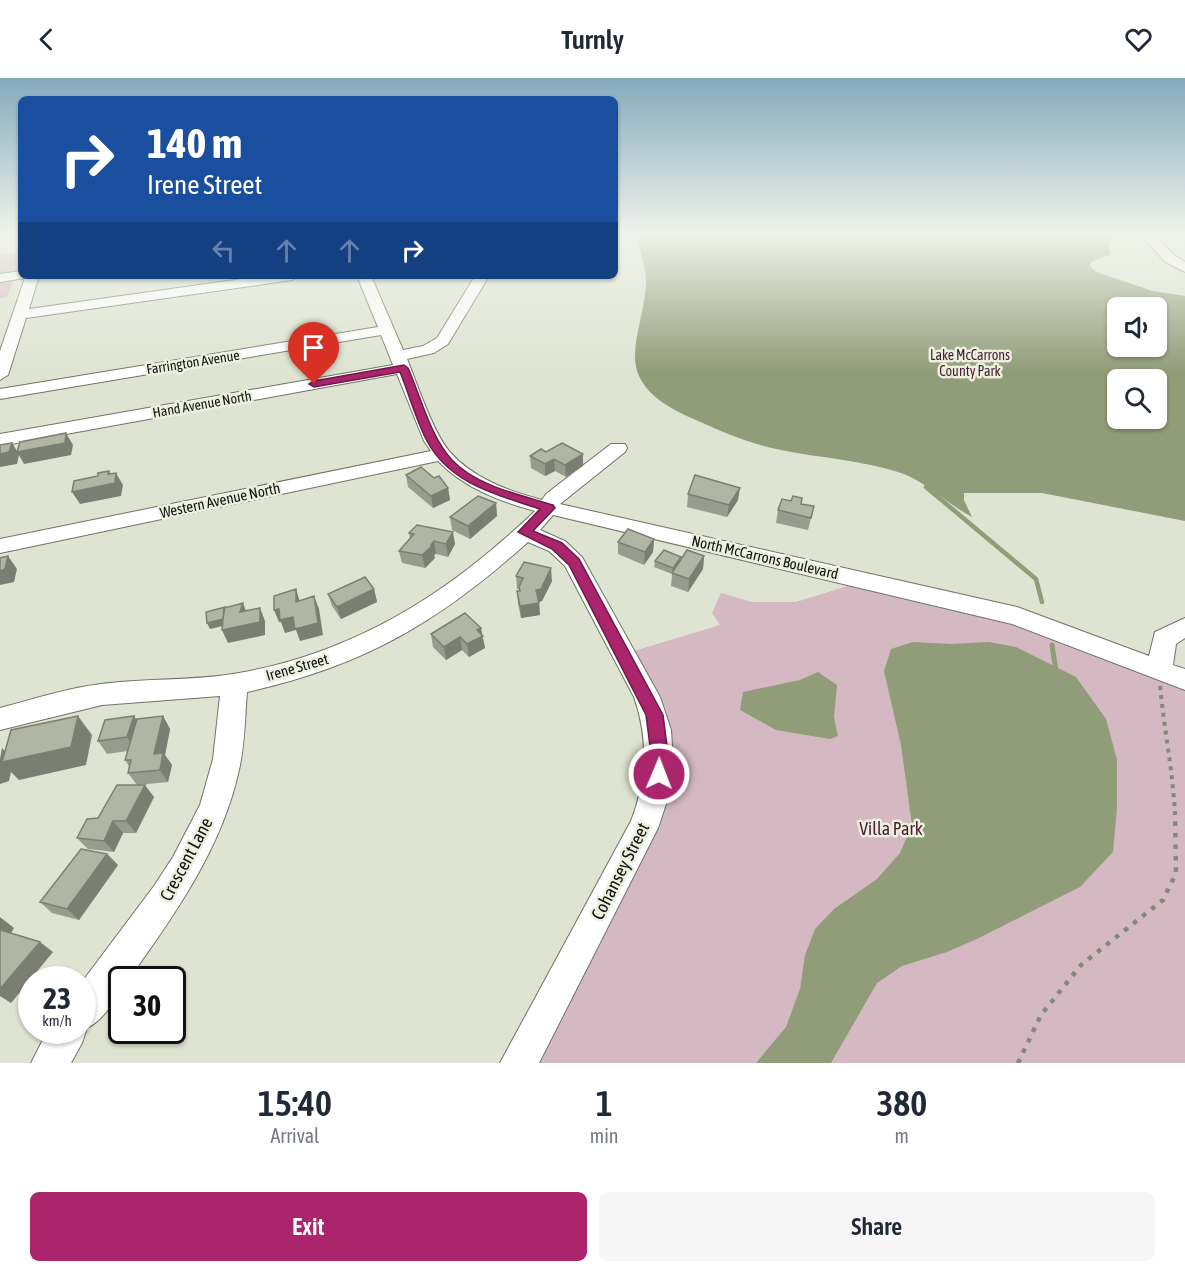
<!DOCTYPE html>
<style>
:root{--surface:#fff;--page:#f6f6f7;--text:#1f2937;--muted:#747a83;--accent:#ab256d}
body{margin:0;font-family:"Asap Condensed",sans-serif;background:var(--page);color:var(--text);height:100vh;display:flex;flex-direction:column;font-size:22px;white-space:nowrap}
*{box-sizing:border-box;margin:0}
p{font-size:20px;color:var(--muted)}
.icon{flex:none;width:33px;height:33px;fill:none;stroke:currentColor;stroke-width:2;stroke-linecap:round;stroke-linejoin:round}
.map{position:relative;height:985px;overflow:hidden}
.sheet{display:flex;flex-direction:column;background:var(--surface);flex:1}
.sheet>*{flex:none}
.hud{position:absolute;left:18px;top:18px;width:600px;height:183px;border-radius:9px;box-shadow:0 2px 4px #0004;background:#1a4fa0;color:#fff;overflow:hidden}
.tools{position:absolute;left:1107px;top:219px;display:grid;gap:12px}
.tools a{display:grid;place-items:center;width:60px;height:60px;border-radius:9px;background:var(--surface);box-shadow:0 2px 4px #0004;font-size:30px}
.speed{position:absolute;left:18px;top:888px;display:flex;gap:12px;font-size:30px;font-weight:700;text-align:center}
.speed>*{display:grid;place-content:center;width:78px;height:78px;border-radius:50%;background:var(--surface);box-shadow:0 2px 4px #0004;line-height:1}
.speed small{font-size:15px;font-weight:400}
.speed .limit{border:3px solid #111;border-radius:9px;background:#fff;color:#111}
.pin{position:absolute;display:grid;place-items:center;width:51px;height:51px;color:#fff;margin:-62px -26px;border-radius:50% 50% 50% 0;rotate:-45deg;box-shadow:0 0 6px #0007}
.pin .icon{rotate:45deg}
.me{position:absolute;width:66px;margin:-33px;rotate:1deg;stroke-linejoin:round;filter:drop-shadow(0 0 4px #0008)}
.turn{display:flex;align-items:center;gap:21px;height:126px;padding:0 30px;font-size:27px}
.turn .icon{width:78px;height:78px;stroke-width:2.5}
.turn b{display:block;font-size:42px;line-height:51px}
.lanes{display:flex;align-items:center;height:57px;padding:0 30px;background:#0003;justify-content:center;gap:30px;direction:ltr}
.lanes .off{opacity:.35}
.eta{display:flex;justify-content:space-evenly;align-items:center;height:102px;text-align:center}
.eta b{font-size:36px;font-weight:600;line-height:42px}
.button{display:flex;gap:12px;margin-top:auto;padding:12px 30px}
.button a{flex:1;height:69px;border-radius:9px;background:var(--accent);color:#fff;font-size:24px;font-weight:600;line-height:69px;text-align:center}
.button a+a{background:var(--page);color:var(--text)}
header{display:flex;justify-content:space-between;align-items:center;height:78px;padding:0 30px;background:var(--surface);font-size:27px;font-weight:600}
.map>svg:first-child{display:block}
</style>
<header><svg class="icon" aria-label="back" viewBox="0 0 24 24"><path d="M15 5l-7 7 7 7"/></svg>Turnly<svg class="icon" aria-label="heart" viewBox="0 0 24 24"><path d="M12 20l-8-8c-3-5 5-10 8-4 3-6 11-1 8 4z"/></svg></header>
<div class="map">
<svg width="1185" height="985" viewBox="0 0 1185 985">
<rect width="100%" height="100%" fill="#dee4d1"/>
<!-- green -->
<path fill="#d4b9c3" d="M21,174V183L7,219L0,220V177Z
M867,502L976,527L1185,602V985H519L661,684L624,576L720,547L712,535L721,515L752,524H796Z"/>
<!-- water -->
<path fill="#919c79" fill-rule="evenodd" d="M637,156H1112L1109,170L1111,176L1091,184L1090,188L1096,194L1153,213L1185,218V443L1042,415H964V422L972,439C947,426 925,402 898,394C861,382 820,380 781,372C751,366 724,355 696,342C675,333 649,320 639,298C627,273 646,233 646,205C646,187 639,172 637,156ZM1118,230H1156V268H1118ZM1118,302H1156V340H1118Z
M913,564L951,566L989,564L1016,569L1076,599L1106,641L1117,682V730L1113,774L1080,809L977,861L947,874L902,888L877,905L831,985H756L786,949L800,911L805,877L815,851L834,831L877,801L900,775L912,747L901,667L884,593L891,571Z
M818,594L837,607L834,639L838,658L830,661L776,652L740,632L743,614L800,602Z"/>
<g fill="none" stroke-linecap="round" stroke-linejoin="round">
<!-- stream-far1 -->
<path stroke="#919c79" stroke-width="4.5" d="M926,409L1036,501L1042,524"/>
<!-- stream -->
<path stroke="#919c79" stroke-width="5" d="M1052,567L1056,593"/>
<!-- minor casing -->
<g stroke="#6e7462" stroke-width="2">
<path id="minor" d="M1141,156H1153L1174,177L1185,184V194L1164,183Z
M21,193V198H39L29,231L263,198H299L292,202L26,240L8,297L0,302V273L25,200L0,204V196Z
M357,198H371L403,272L423,268L437,260L475,198H489L448,266L434,275L407,281C417,305 432,352 449,373C472,400 508,413 542,422L546,416L611,366H625L627,370L625,374L560,426L1017,529L1149,578L1155,554L1185,540V560L1176,566L1173,587L1185,591V612L1012,546L553,437L540,452L565,463L582,479L660,619L671,652L673,684L669,717L658,750L539,985H500L631,743C647,702 649,662 634,619L565,488L549,473L528,464C440,543 365,588 247,614C245,639 245,666 239,692C222,770 174,838 128,902H122C122,917 101,944 87,950L82,965L71,985H31L48,952H82V904L154,808L173,779L200,727L213,681L220,618L102,627L0,652V630C34,621 67,610 101,606C145,600 189,603 233,596C332,580 419,534 495,469C509,457 522,446 535,433C499,423 464,410 438,383L0,475V461L431,373L424,363L397,296L0,368V356L393,287L381,257L0,321V311L378,249Z"/>
</g>
<!-- path-far1 -->
<path stroke="#84887b" stroke-width="4" stroke-dasharray="4 5" stroke-linecap="butt" d="M1160,608C1164,651 1173,693 1175,737"/>
<!-- path -->
<path stroke="#84887b" stroke-width="4.5" stroke-dasharray="4.5 7" stroke-linecap="butt" d="M1018,985L1041,937L1081,887L1163,822L1176,795L1175,735"/>
<!-- minor -->
<use href="#minor" fill="#fff" fill-rule="evenodd"/>
</g>
<!-- wall -->
<path fill="#979d8c" d="M546,374L583,388L566,399L555,393L545,398L531,390L530,378Z
M406,397L434,400L448,410L450,422L433,430L408,409Z
M688,416L738,422L727,439L687,429Z
M496,425L497,438L470,461L452,452L450,439Z
M801,426L814,428L808,452L776,445L778,432Z
M409,455L455,466L448,479L436,476L434,477L435,480L425,490L402,485L399,473L410,461Z
M654,461L653,474L644,487L618,476V464Z
M704,478L703,491L688,514L671,508L672,496L654,489L655,483L681,481Z
M516,498L552,503L542,523L539,524L540,537L521,540L518,526L517,513H519V511H517Z
M374,511L377,524L341,541L332,528L328,516Z
M431,556L482,557L485,570L469,579L462,572L446,582L433,569Z
M163,638L170,651L165,677L172,687L168,704L137,707L154,719L136,755H123L114,774L88,771L77,760L98,740L137,707L128,695L129,688L125,682L128,673L107,676L98,663L137,642Z
M107,776L118,787L79,842L52,835L40,824Z"/>
<!-- shaded-wall -->
<path fill="#7b7f72" d="M66,355L73,367L71,377L24,386L19,377L17,386L0,389V376L12,365L17,373Z
M583,376V388L566,399L565,387Z
M554,381L555,393L545,398V386Z
M109,393L115,405L116,395L123,407L121,418L80,426L72,414L108,396Z
M448,410L450,422L433,430L431,418Z
M740,410L738,422L727,439L729,427Z
M496,425L497,438L470,461L468,448Z
M453,454L455,466L448,479L446,466Z
M654,461L653,474L644,487L645,474Z
M434,463L436,476L434,477L435,480L425,490L422,477Z
M8,478L17,491L14,504L0,507V493Z
M704,478L703,491L688,514L689,501Z
M681,479V485L672,496L673,490Z
M551,490L552,503L542,523L537,524L536,512Z
M296,511L300,524H296Z
M374,511L377,524L341,541L337,529Z
M314,518L319,531L323,557L300,563L296,552L285,555L281,544H279L274,532Z
M243,525L248,538L240,534Z
M539,525L540,537L521,540L520,528Z
M260,530L265,543V557L228,565L222,552Z
M228,535L227,547L210,551L207,545Z
M481,550L485,570L469,579L467,566L477,552Z
M460,559L462,572L446,582L444,569Z
M78,638L92,657L86,687L19,702L11,694L9,703L0,706V681L2,670L12,681Z
M134,638L142,650L135,672L127,659Z
M163,638L170,651L165,677L172,687L168,704L160,692L154,676Z
M145,707L154,719L136,755L126,743Z
M113,743L123,755L114,774L104,763Z
M107,776L118,787L79,842L67,831Z
M0,839L14,850L3,869L0,866Z
M40,864L53,874L11,925L0,918V911Z"/>
<!-- building -->
<path fill="#b0b6a3" stroke="#7b7f72" stroke-width="1.5" d="M66,355L65,365L17,374L20,364Z
M12,365L9,374L0,376V367Z
M562,365L583,376L565,387L554,381L545,386L530,378L541,371L546,374Z
M421,389L434,400L439,398L448,410L431,418L406,397Z
M109,393L108,396L116,395L115,405L72,414L74,403L98,398V395Z
M695,397L740,410L729,427L688,416Z
M478,418L496,425L468,448L450,439Z
M793,418L802,420L801,426L814,428L811,440L778,432L782,421L791,423Z
M417,447L453,454L446,466L434,463L431,467H433L422,477L399,473L414,456L409,455Z
M628,451L654,461L645,474L618,464Z
M664,472L681,479L673,490L655,483Z
M687,472L704,478L689,501L672,495Z
M8,478L5,491L0,493V480Z
M524,484L551,490L541,511L536,512L539,525L520,528L517,513H520L519,509L523,500L516,498Z
M365,499L374,511L337,529L328,516Z
M296,511V524L314,518L318,545L295,551L293,539L280,542L279,531L274,532V518Z
M243,525L240,534L260,530V544L222,552L224,530Z
M225,529L223,541L207,545L206,534Z
M465,535L481,550L477,552L483,558L467,566L460,559L444,569L431,556Z
M78,638L71,669L2,684L11,652Z
M134,638L127,659L98,663L105,642Z
M163,638L154,676L163,675L160,692L128,695L131,682H125L137,641Z
M117,707H145L126,743H113L104,763L77,760L87,741L98,740Z
M81,771L107,776L67,831L40,824Z
M1,852L40,864L0,911V854Z"/>
<!-- sky -->
<linearGradient id="sky" x2="0" y2="1"><stop stop-color="#85aabc"/><stop offset="0.53" stop-color="#f0f3ea"/><stop offset="1" stop-color="#f0f3ea" stop-opacity="0"/></linearGradient>
<rect width="1185" height="294" fill="url(#sky)"/>
<!-- route -->
<path fill="#ab256d" stroke="#6f1847" stroke-width="1.5" d="M404,287L408,290C421,319 430,358 452,382C476,408 521,417 553,427L555,430L533,453L562,465L579,481L663,637L669,684L665,702L659,704L653,702L650,696L652,684L646,637L569,487L552,471L518,454L540,431C497,417 450,406 427,363C416,342 409,316 400,294L314,309L309,306L314,303Z"/>
<g text-anchor="middle" dominant-baseline="central" stroke-width="5" stroke-linejoin="round" paint-order="stroke">
<!-- far-park labels -->
<g font-size="14" fill="#4a1931" stroke="#ebf1de">
<text x="970" y="277">Lake McCarrons<tspan x="970" dy="16">County Park</tspan></text>
</g>
<!-- far-street labels -->
<g font-size="14" fill="#13150f" stroke="#ebf1de">
<text transform="translate(193 284) rotate(-9)">Farrington Avenue</text>
<text transform="translate(202 326) rotate(-10)">Hand Avenue North</text>
</g>
<!-- street labels -->
<g font-size="15" fill="#13150f" stroke="#ebf1de">
<text transform="translate(220 422) rotate(-12)">Western Avenue North</text>
<text transform="translate(765 479) rotate(13)">North McCarrons Boulevard</text>
<text transform="translate(297 589) rotate(-16)">Irene Street</text>
</g>
<!-- near-park labels -->
<g font-size="18" fill="#4a1931" stroke="#ebf1de">
<text x="891" y="750">Villa Park</text>
</g>
<!-- near-street labels -->
<g font-size="18" fill="#13150f" stroke="#ebf1de">
<text transform="translate(186 781) rotate(-62)">Crescent Lane</text>
<text transform="translate(620 793) rotate(-63)">Cohansey Street</text>
</g>
</g>
</svg>
<div class="tools">
<a><svg class="icon" aria-label="sound" viewBox="0 0 24 24"><path d="M4 9h4l5-4v14l-5-4H4zM17 9q2 3 0 6"/></svg></a>
<a><svg class="icon" aria-label="search" viewBox="0 0 24 24"><circle cx="10" cy="10" r="6"/><path d="M15 15l6 6"/></svg></a>
</div>
<div class="speed"><div>23<small>km/h</small></div><div class="limit">30</div></div>
<div class="pin" style="left:314px;top:306px;background:#d93025"><svg class="icon" aria-label="arrive" viewBox="0 0 24 24"><path d="M6 21V4h12l-3 4 3 4H6"/></svg></div>
<svg class="me" style="left:659px;top:696px" viewBox="-20 -20 40 40"><circle r="17" fill="#ab256d" stroke="#fff" stroke-width="3"/><path d="M0-11L8 9 0 5-8 9z" fill="#fff"/></svg>
<div class="hud">
<div class="turn"><svg class="icon" aria-label="right" viewBox="0 0 24 24"><path d="M7 20v-9h11M14 6l5 5-5 5"/></svg><div><b>140 m</b>Irene Street</div></div>
<div class="lanes"><svg class="icon off" aria-label="left" viewBox="0 0 24 24"><path d="M17 20v-9H6M10 6l-5 5 5 5"/></svg><svg class="icon off" aria-label="ahead" viewBox="0 0 24 24"><path d="M12 20V5M6 11l6-6 6 6"/></svg><svg class="icon off" aria-label="ahead" viewBox="0 0 24 24"><path d="M12 20V5M6 11l6-6 6 6"/></svg><svg class="icon" aria-label="right" viewBox="0 0 24 24"><path d="M7 20v-9h11M14 6l5 5-5 5"/></svg></div>
</div>
</div>
<section class="sheet">
<div class="eta">
<div><b>15:40</b><p>Arrival</p></div>
<div><b>1</b><p>min</p></div>
<div><b>380</b><p>m</p></div>
</div>
<div class="button"><a>Exit</a><a>Share</a></div>
</section>
